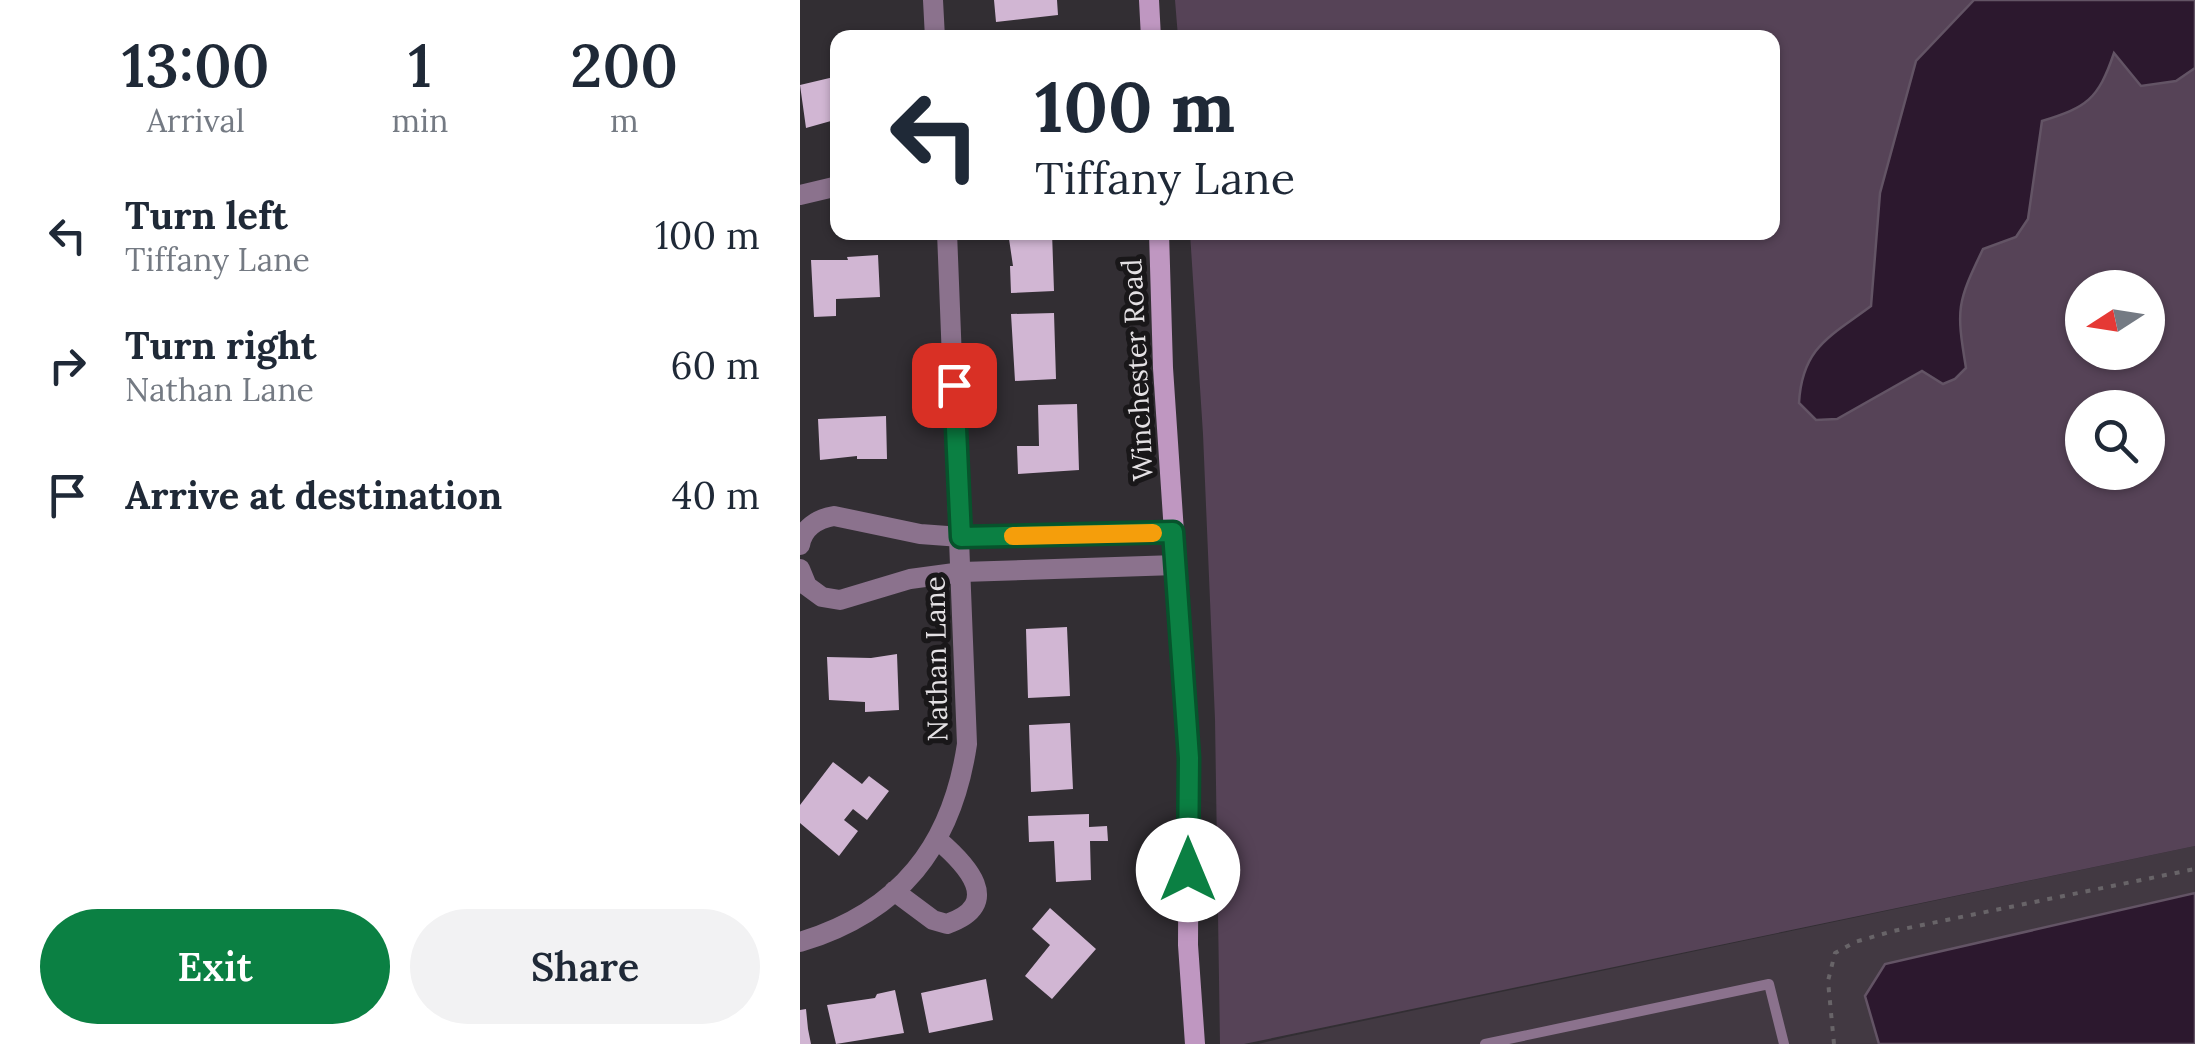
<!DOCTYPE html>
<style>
:root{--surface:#fff;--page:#f2f2f3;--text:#1f2937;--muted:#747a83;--accent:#0b8043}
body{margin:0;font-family:Lora,serif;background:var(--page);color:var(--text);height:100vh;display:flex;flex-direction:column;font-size:38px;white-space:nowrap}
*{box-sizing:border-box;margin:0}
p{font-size:32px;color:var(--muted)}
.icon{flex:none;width:55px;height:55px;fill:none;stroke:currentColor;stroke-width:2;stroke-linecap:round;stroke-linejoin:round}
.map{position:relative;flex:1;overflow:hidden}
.panel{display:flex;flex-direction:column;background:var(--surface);width:800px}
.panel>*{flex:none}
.banner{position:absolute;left:30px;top:30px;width:950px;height:210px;border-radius:20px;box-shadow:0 2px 8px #0004;background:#fff;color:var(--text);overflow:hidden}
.needle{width:65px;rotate:258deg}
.fabs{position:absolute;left:1265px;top:270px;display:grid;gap:20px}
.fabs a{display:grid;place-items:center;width:100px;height:100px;border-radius:50%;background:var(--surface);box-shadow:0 2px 8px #0004;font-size:50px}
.pin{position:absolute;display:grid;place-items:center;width:85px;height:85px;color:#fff;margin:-42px;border-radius:20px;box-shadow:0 5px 15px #0006}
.me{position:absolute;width:110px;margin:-55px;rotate:0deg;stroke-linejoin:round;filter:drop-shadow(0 0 8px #0008)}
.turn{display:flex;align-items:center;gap:35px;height:210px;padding:0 40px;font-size:45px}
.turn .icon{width:130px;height:130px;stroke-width:2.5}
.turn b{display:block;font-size:70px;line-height:85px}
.eta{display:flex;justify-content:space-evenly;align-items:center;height:170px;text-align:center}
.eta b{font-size:60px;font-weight:600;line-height:70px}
.primary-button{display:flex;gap:20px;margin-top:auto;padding:20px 40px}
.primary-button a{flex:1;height:115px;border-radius:60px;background:var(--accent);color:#fff;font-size:40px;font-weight:600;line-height:115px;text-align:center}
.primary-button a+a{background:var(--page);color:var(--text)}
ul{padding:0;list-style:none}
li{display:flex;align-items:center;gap:30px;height:130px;padding:0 40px}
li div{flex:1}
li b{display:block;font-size:38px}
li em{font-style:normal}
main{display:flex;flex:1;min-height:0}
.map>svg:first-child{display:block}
</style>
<main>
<section class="panel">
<div class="eta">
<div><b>13:00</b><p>Arrival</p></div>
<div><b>1</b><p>min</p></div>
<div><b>200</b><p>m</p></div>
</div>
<ul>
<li><svg class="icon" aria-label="left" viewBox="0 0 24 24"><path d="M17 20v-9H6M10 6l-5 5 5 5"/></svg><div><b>Turn left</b><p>Tiffany Lane</p></div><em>100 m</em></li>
<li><svg class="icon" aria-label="right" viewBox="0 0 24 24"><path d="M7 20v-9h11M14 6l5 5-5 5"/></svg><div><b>Turn right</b><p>Nathan Lane</p></div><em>60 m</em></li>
<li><svg class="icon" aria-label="arrive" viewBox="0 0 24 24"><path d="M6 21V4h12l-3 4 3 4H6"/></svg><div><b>Arrive at destination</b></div><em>40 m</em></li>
</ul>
<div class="primary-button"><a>Exit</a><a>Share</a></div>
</section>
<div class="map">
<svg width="1395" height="1044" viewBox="0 0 1395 1044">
<rect width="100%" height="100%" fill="#322e33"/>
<!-- built -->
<path fill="#423942" d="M1395,846V1044H458L487,1037Z"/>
<!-- green -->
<path fill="#564357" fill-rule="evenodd" d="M375,0H1395V846L444,1044H420L415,719L403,434L390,233L972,232V38L378,37ZM1282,288H1348V352H1282ZM1282,408H1348V472H1282Z"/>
<!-- water -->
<path fill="#2c182e" stroke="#635465" stroke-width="2.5" d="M1174,0H1395V68L1376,81L1341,86L1314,53C1298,100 1287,107 1242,121L1228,219L1216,237L1183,249C1157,303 1156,308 1166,368L1155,379L1143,384L1122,371L1037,419L1016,420L999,403C1002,347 1031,336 1071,306L1080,193L1116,61Z
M1395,893V1044H1079L1065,996L1085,964Z"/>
<!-- building -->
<path fill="#d1b6d3" d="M194,0H257L258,15L196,22Z
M38,76V119L6,128L0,85Z
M208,232H252L254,291L211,293L210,266H213Z
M78,255L80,297L36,299V316L14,317L11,260H48L47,257Z
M254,313L256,379L215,381L211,314Z
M277,404L279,470L218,474L217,446H239L238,405Z
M86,416L87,459H57V456L20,460L18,419Z
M267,627L270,696L228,698L226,629Z
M97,654L99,710L65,712V702L29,700L27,657L71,658Z
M270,723L273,789L231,792L229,725Z
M33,762L62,784L69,776L89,791L67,820L53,809L44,820L58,831L39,856L0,823V805Z
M289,814V827L307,826L308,841H290L291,880L256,882L254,841L229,842L228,816Z
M250,908L296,949L252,999L225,976L250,945L232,929Z
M186,979L193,1020L129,1033L121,993Z
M95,990L104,1033L36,1044L27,1005L75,998L77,994Z
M6,1009L8,1029L11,1044H0V1010Z"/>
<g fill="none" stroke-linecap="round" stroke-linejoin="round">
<!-- path -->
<path stroke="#686468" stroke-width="4" stroke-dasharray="5 8" stroke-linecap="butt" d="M1034,1044L1028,981L1035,953L1055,942L1093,931L1395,869"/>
<!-- lane -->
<path stroke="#8b728d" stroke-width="10" d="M685,1044L969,984L984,1044"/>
<!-- street -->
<path stroke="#8b728d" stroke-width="20" d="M133,0L135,38
M0,195L38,186
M0,545C3,528 17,519 34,516L120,534L161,537L373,532
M0,569L7,586L22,597L40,600L110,579L162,572L376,565
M94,891L133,920L147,924C205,904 166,864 138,840
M0,942C100,912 152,846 167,744L147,232"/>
<!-- secondary -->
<path stroke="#bf97c1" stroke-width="20" d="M349,0L351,38
M359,232L363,368L389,757L388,945L395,1044"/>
</g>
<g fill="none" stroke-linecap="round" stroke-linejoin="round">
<!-- route casing -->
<g stroke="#07532c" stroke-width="25">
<path id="route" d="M154,385L161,537L373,532L389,758L388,870"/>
</g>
<!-- route -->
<use href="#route" stroke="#0b8043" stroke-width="18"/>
<!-- slow -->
<path stroke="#f59e0b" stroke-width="18" d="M213,536L353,533"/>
</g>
<g text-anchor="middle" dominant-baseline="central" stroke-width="10" stroke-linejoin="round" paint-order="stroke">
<!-- street labels -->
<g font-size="28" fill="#e4e1e4" stroke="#191719">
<text transform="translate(337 370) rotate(-93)">Winchester Road</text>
<text transform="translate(136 659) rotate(-91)">Nathan Lane</text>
</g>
</g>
</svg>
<div class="fabs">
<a><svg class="needle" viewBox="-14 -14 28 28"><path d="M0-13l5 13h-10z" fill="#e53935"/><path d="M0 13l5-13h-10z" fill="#747a83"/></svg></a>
<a><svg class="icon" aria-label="search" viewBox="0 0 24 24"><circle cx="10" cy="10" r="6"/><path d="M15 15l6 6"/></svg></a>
</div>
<div class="pin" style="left:154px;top:385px;background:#d93025"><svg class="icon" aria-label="arrive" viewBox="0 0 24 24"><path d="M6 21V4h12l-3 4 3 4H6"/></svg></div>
<svg class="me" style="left:388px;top:870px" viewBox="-20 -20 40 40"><circle r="19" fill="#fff"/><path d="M0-13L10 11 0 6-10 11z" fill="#0b8043"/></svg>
<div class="banner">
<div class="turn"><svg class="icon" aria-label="left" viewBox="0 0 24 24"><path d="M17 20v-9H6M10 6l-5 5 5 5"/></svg><div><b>100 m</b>Tiffany Lane</div></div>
</div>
</div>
</main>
